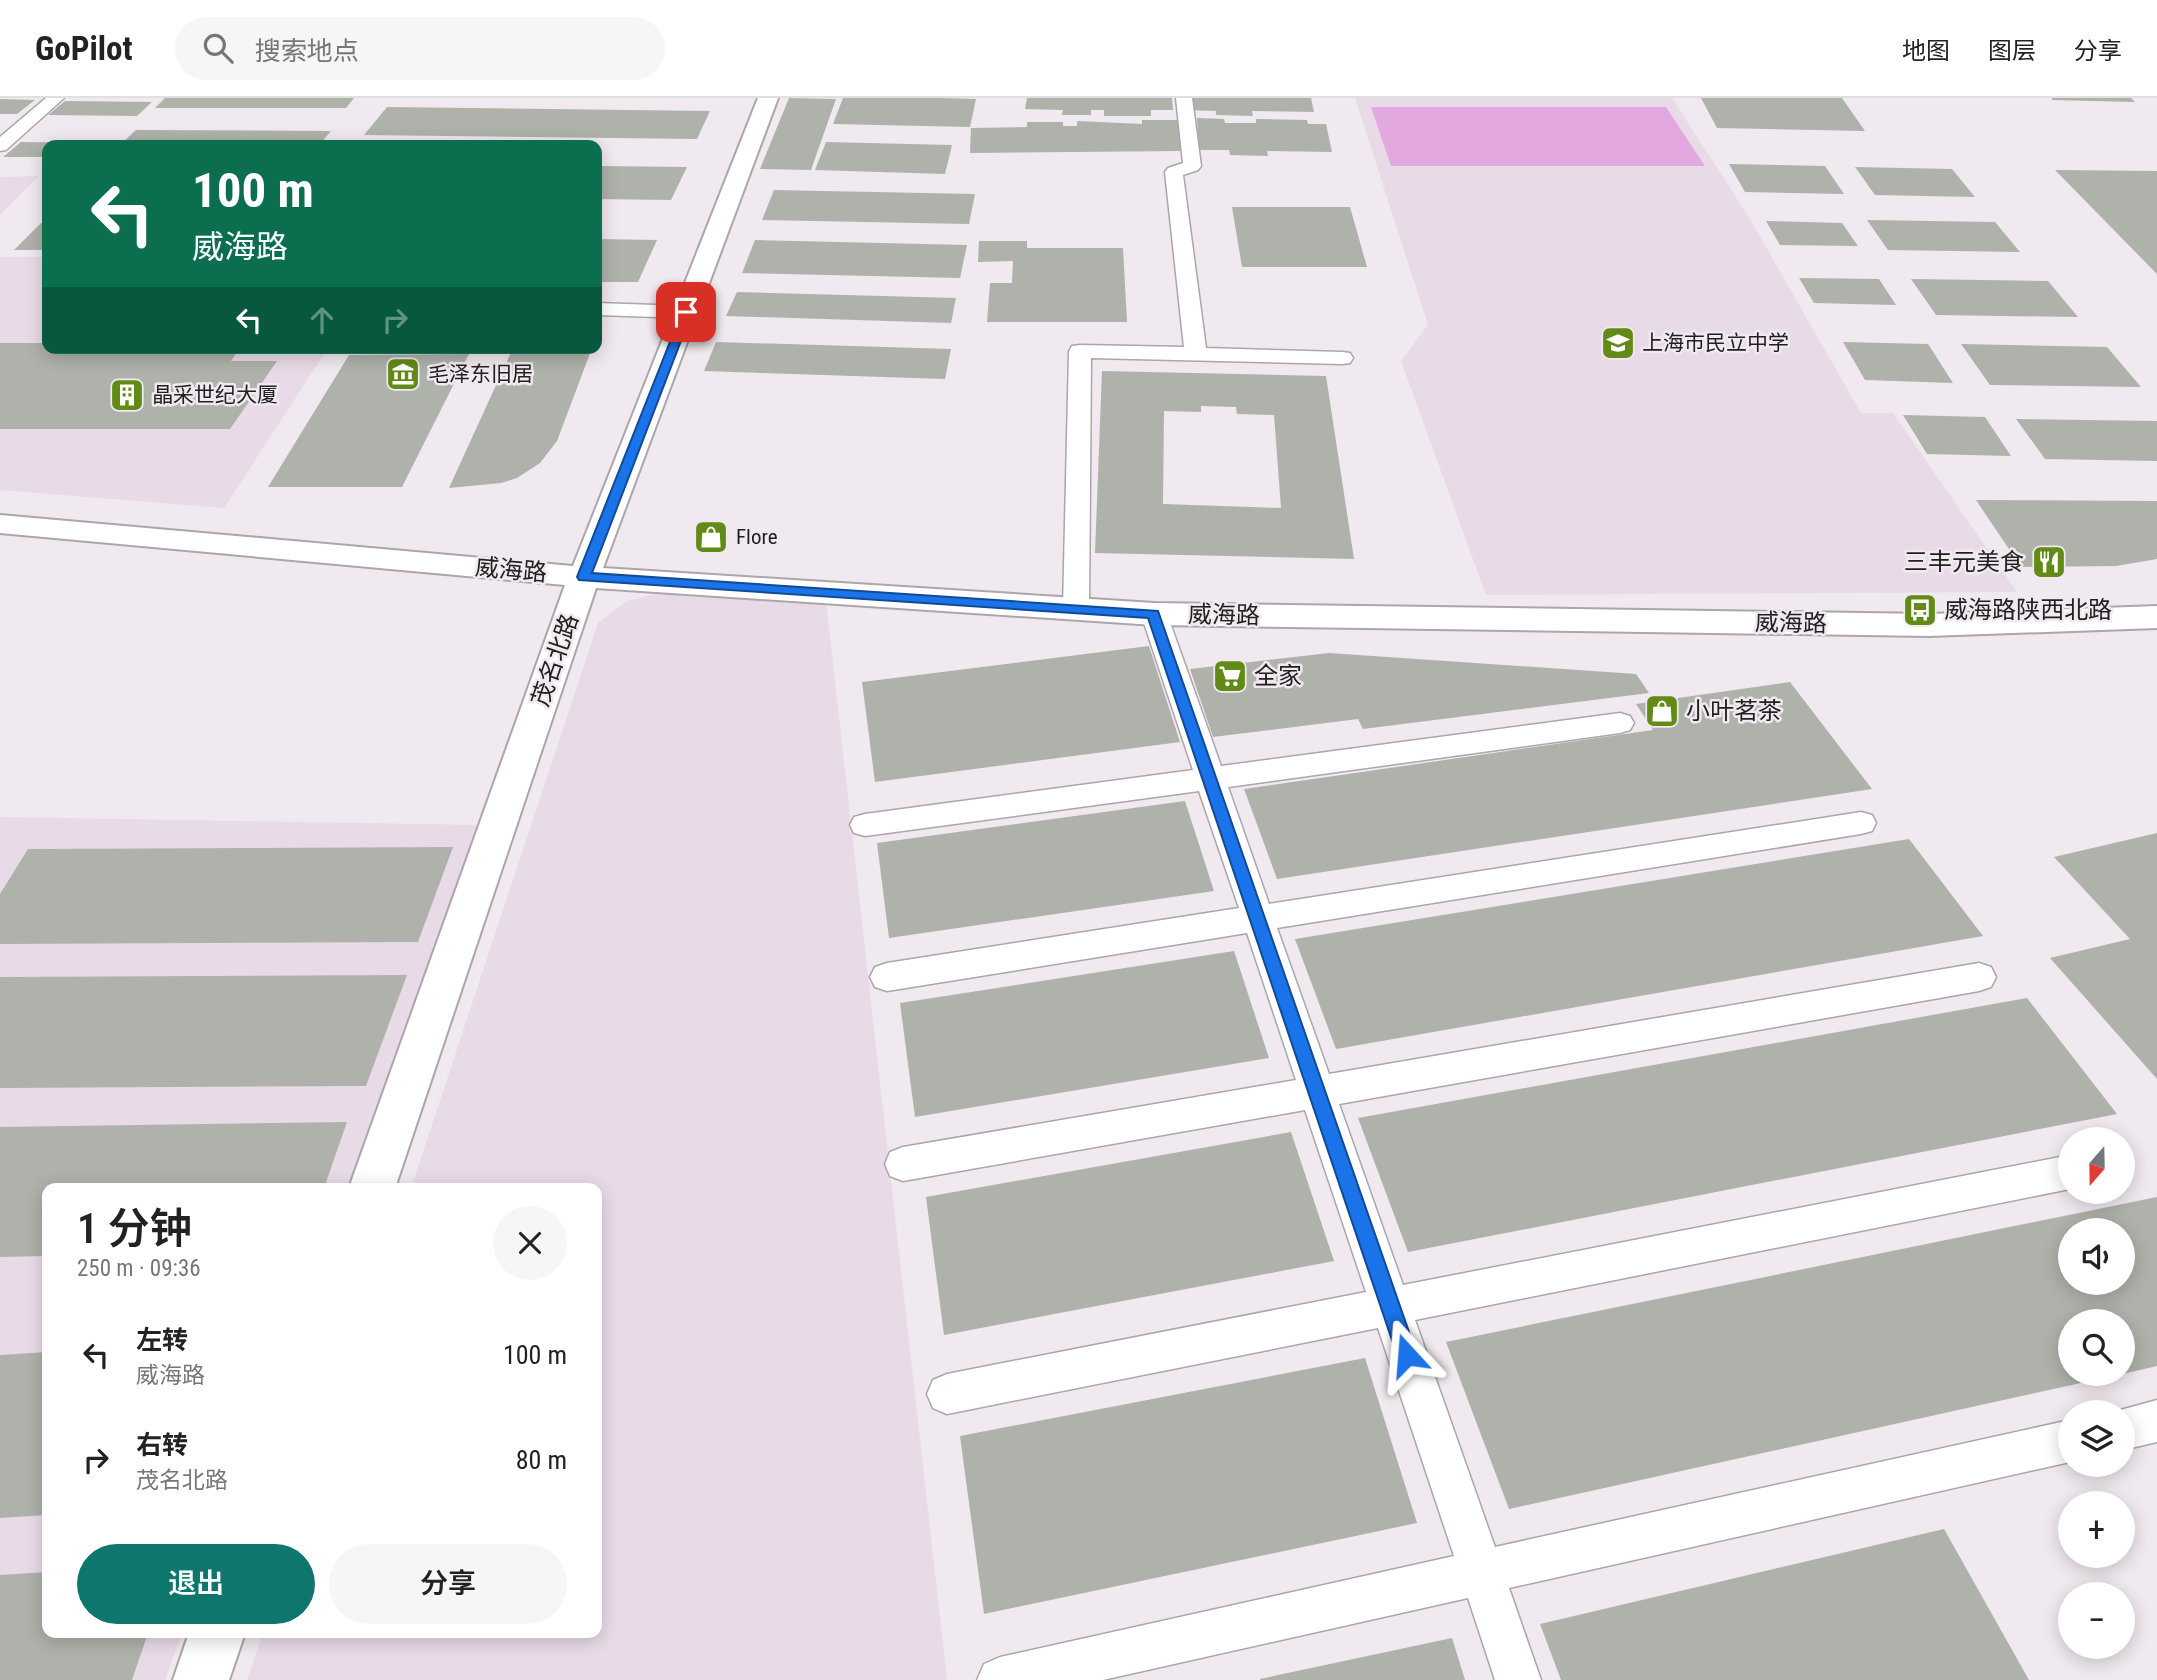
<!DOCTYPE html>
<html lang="zh">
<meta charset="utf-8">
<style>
:root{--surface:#fff;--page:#f6f6f6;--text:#222;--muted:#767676;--line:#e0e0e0;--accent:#0f766e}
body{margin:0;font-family:"Roboto Condensed","Noto Sans SC",sans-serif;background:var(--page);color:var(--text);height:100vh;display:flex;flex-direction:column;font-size:26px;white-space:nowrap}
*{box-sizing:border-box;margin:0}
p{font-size:23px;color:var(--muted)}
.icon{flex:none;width:38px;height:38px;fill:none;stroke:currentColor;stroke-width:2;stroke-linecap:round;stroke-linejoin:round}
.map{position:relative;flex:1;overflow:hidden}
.sheet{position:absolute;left:42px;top:1085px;width:560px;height:455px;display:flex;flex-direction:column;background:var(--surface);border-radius:14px;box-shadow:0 4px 18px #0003}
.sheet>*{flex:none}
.guide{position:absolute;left:42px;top:42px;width:560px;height:214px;border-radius:14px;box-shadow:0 4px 18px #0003;background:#0b6e4f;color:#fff;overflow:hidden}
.needle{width:46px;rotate:200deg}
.controls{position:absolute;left:2058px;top:1029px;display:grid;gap:14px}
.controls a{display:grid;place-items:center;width:77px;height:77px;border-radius:50%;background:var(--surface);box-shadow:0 4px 18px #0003;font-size:35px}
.pin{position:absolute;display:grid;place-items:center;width:60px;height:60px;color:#fff;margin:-30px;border-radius:14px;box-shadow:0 4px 10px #0006}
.me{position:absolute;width:77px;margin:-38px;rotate:341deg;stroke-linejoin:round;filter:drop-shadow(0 0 5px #0008)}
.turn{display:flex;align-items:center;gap:24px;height:147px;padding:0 35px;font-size:32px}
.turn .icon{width:91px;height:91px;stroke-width:2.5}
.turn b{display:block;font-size:49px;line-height:60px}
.lanes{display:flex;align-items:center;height:66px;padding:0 35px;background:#0003;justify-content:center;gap:35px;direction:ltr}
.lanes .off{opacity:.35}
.round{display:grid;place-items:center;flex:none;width:74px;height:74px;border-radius:37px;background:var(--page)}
.summary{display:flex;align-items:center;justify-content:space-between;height:119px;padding:0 35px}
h1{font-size:42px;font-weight:600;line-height:52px}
.action{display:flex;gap:14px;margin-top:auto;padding:14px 35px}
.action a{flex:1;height:80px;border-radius:42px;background:var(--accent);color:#fff;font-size:28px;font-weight:600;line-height:80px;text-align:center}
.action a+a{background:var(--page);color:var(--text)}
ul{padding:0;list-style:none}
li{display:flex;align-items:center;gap:21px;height:105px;padding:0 35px}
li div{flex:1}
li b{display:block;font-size:26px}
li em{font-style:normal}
header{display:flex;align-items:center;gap:42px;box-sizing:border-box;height:98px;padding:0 35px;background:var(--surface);border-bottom:2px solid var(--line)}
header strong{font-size:33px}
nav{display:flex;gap:38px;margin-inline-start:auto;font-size:24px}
.search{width:490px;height:63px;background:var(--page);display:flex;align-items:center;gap:18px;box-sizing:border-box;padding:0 24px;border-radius:38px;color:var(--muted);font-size:26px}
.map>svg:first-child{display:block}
</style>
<header>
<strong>GoPilot</strong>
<div class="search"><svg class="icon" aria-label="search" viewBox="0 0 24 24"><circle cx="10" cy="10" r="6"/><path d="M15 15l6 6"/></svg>搜索地点</div>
<nav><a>地图</a><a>图层</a><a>分享</a></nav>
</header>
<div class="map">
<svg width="2157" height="1582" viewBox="0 0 2157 1582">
<rect width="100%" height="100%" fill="#f0e9ef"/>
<!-- built -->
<path fill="#e8dbe7" d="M1355,0H1672L1750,121L1861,315H1893L2017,494L1486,497L1401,263L1428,227Z
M39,78L0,117V79Z
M0,159H47V250H328L224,410L0,392Z
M664,494L826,503L947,1582H247L263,1535H597V1090H411L598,525L627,503Z
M0,719L481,727L347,1090H47V1535H182L165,1582H0Z"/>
<!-- green -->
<path fill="#e2a8df" d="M1371,9H1666L1705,68H1391Z"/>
<!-- building -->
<path fill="#aeb2aa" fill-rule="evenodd" d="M165,0H354L346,10H155Z
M789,0L836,1L811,72L760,71Z
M843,0H941L976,1L970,29L833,26Z
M1027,0H1172L1173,12H1151V18H1104V12H1091V17H1062L1063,12L1025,11Z
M1186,0H1311L1314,14L1252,13L1253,18L1216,17V13L1187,12Z
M1701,0H1842L1865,33L1717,30Z
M2052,0H2131L2135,4L2052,2Z
M0,1L35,2L17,16H0Z
M65,3L152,4L137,18L48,17Z
M387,9L710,13L697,41L364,37Z
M1197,20L1224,21L1225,25H1256V21L1307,22L1308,26H1326L1332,54L1267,53L1268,58L1230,57L1229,52H1199Z
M1142,22H1178L1182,53L970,55L971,30L1027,29V24H1063V28H1077V23L1142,26Z
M136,32L331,33L319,47H120Z
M21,44L111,45V47H47V59H3Z
M826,44L952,47L945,76L815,72Z
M1729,66L1825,68L1844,96L1745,94Z
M597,68L687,69L671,102L597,101Z
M1855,69L1952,71L1975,99L1875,97Z
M2055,72L2157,73V176Z
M774,92L975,96L969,126L762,122Z
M1232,109H1350L1367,169H1242Z
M1867,122L1995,124L2020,154L1888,152Z
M1766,123L1842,125L1858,148L1780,147Z
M41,125H47V152H14Z
M597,141L657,142L638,184H597Z
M755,142L967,147L960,180L742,175Z
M979,143H1027V150H1123L1127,224H987L990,185H1012L1013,163L978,164Z
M1799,180L1879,181L1896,207L1814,205Z
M1911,181L2048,183L2078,219L1936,217Z
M737,194L956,200L951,225L726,218Z
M716,244L951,251L945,281L704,273Z
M1843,244L1928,246L1953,285L1865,282Z
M0,245H47V250H240L231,263H277L230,331H0Z
M1961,246L2107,249L2141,289L1990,287Z
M513,250H592L557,343L540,365L517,380L501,385L449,390Z
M469,256L402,389H268L349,257Z
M1102,273L1326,278L1354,461L1095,455ZM1201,308L1236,309L1237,316L1274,317L1281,410L1163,406L1164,313L1201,314Z
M1903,317L1985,319L2011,358L1927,356Z
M2016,321L2157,323V363L2045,361Z
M1976,402L2157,403V461L2116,468L2021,469Z
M1149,548L1180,644L875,684L862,584Z
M1329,555L1636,576L1649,595L1363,631L1358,621L1213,639L1190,571Z
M1790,584L1872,691L1277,781L1244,691L1653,632L1636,606Z
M1185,703L1214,793L889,840L877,745Z
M2157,735V981L2050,860L2130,841L2054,759Z
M1909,741L1983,838L1336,951L1295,841Z
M453,749L418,844L0,846V796L28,751Z
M1234,853L1269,960L915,1019L900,905Z
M407,877L366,988L0,990V879Z
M2027,900L2117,1016L1408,1154L1358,1020Z
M347,1024L324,1090H47V1158L0,1159V1029Z
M1291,1034L1334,1163L944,1237L926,1099Z
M2157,1099V1268L2123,1276V1223H2070V1276L2117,1277L1509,1411L1446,1244ZM2070,1132H2123V1185H2070Z
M47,1254V1417L0,1420V1257Z
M1365,1260L1417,1425L984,1516L960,1338Z
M1944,1431L2029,1582H1561L1540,1526Z
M47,1474V1535H148L132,1582H0V1477Z
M1452,1540L1465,1582H1260V1581Z"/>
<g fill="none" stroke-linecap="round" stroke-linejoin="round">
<!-- lane casing -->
<g stroke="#aca5ab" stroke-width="3">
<path id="lane" d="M46,0H64L6,52L0,53V39Z
M1176,0H1192L1201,68L1198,72L1183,77L1206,250L1342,254L1350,255L1353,260L1350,265L1342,266L1091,260L1089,511L1085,517L1076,520L1067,517L1063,511L1069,253L1072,248L1080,247L1184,249L1165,74L1168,70L1183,65Z
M597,205L686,208L693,210L696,214L693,218L686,220L597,217Z
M1154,507L1163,510L1167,516L1221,668L1620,615L1630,618L1634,625L1630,632L1620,635L1228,689L1269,806L1861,714L1872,717L1876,725L1872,733L1861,736L1277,830L1329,976L1979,865L1991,869L1996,879L1991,889L1979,893L1339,1006L1403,1187L2070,1057V1091L1415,1222L1495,1449L2070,1322V1364L1509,1490L1541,1582H1495L1468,1500L1103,1582H977L984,1566L1000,1559L1454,1458L1378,1230L947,1316L933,1310L927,1296L933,1282L947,1276L1366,1194L1305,1012L903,1083L890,1078L885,1066L890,1054L903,1049L1296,982L1247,835L887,893L875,889L870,879L875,869L887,865L1239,810L1199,693L865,738L854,735L850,727L854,719L865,716L1193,672L1141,516L1145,510Z
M2157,1302V1344L2123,1352V1314H2113Z"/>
</g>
<!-- street casing -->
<g stroke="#aca5ab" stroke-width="4">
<path id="street" d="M758,0H778L603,470L1154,505L1929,516L2157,508V530L1929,538L1154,527L596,490L395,1090H349L565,487L0,435V417L573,468Z
M189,1535H245L229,1582H173Z"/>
</g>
<!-- lane -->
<use href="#lane" fill="#fff" fill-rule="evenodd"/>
<!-- street -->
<use href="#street" fill="#fff" fill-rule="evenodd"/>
</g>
<!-- route -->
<path fill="#1a73e8" stroke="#114b97" stroke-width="2" d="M683,211L692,214L592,475L1158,513L1417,1257L1414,1264L1407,1267L1400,1264L1397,1257L1148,520L579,482L577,479Z"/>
<!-- icons -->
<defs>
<g id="school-square" transform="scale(1.75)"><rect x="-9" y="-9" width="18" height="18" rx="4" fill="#618a17" stroke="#f0e9ef"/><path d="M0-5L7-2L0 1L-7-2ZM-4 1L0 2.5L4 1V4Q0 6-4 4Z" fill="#fff"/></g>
<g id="museum-square" transform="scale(1.75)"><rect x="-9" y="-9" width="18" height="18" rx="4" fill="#618a17" stroke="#f0e9ef"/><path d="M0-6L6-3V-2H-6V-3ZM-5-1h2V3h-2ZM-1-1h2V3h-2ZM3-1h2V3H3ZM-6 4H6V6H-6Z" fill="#fff"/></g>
<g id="building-square" transform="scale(1.75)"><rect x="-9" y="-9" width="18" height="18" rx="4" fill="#618a17" stroke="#f0e9ef"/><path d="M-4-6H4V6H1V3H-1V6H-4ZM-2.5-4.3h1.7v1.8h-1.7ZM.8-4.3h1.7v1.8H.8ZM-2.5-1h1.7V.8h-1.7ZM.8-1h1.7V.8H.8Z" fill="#fff"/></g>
<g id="shop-square" transform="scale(1.75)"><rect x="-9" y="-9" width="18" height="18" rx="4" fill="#618a17" stroke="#f0e9ef"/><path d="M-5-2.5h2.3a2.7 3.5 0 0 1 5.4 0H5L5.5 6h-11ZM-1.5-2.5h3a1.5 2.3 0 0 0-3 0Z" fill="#fff"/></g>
<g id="restaurant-square" transform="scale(1.75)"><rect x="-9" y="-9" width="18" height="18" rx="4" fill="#618a17" stroke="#f0e9ef"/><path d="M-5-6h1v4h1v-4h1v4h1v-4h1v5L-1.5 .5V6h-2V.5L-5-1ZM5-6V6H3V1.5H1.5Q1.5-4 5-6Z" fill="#fff"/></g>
<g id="bus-square" transform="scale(1.75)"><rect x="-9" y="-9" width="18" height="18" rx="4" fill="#618a17" stroke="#f0e9ef"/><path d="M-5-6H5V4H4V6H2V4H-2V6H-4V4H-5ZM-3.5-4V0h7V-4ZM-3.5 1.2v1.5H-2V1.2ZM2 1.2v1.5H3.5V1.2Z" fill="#fff"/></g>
<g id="supermarket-square" transform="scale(1.75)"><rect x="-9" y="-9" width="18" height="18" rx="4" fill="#618a17" stroke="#f0e9ef"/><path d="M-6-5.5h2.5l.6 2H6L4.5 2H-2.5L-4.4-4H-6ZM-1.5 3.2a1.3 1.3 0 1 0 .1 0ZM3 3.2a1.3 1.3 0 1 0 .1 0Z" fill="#fff"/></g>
</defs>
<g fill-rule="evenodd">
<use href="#school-square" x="1618" y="245"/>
<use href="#museum-square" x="403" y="276"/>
<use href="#building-square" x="127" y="297"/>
<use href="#shop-square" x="711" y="439"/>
<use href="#restaurant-square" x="2049" y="464"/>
<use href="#bus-square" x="1920" y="512"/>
<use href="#supermarket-square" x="1230" y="578"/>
<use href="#shop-square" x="1662" y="613"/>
</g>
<g text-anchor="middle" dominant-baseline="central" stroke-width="5" stroke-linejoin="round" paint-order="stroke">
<!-- far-poi labels -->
<g font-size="21" fill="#222022" stroke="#f0e9ef" text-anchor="start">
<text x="1642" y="245">上海市民立中学</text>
<text x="428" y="276">毛泽东旧居</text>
<text x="152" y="297">晶采世纪大厦</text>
<text x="736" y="439">Flore</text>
</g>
<!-- poi labels -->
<g font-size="24" fill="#222022" stroke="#f0e9ef" text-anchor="start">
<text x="2024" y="464" text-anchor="end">三丰元美食</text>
<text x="1944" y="512">威海路陕西北路</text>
<text x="1254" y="578">全家</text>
<text x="1686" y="613">小叶茗茶</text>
</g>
<!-- street labels -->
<g font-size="24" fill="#222022" stroke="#f0e9ef">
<text transform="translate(511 472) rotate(5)">威海路</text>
<text transform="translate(1224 517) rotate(1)">威海路</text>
<text transform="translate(1791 525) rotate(1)">威海路</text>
<text transform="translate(555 562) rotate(-71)">茂名北路</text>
</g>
</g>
</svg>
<div class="controls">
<a><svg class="needle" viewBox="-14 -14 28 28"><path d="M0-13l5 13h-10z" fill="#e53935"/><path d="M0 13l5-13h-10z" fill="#767676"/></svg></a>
<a><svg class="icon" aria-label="sound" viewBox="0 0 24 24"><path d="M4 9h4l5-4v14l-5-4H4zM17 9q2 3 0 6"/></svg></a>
<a><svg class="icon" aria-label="search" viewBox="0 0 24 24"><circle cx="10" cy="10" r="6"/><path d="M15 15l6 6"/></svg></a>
<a><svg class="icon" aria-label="layers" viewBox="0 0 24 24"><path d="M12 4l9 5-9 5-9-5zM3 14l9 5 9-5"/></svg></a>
<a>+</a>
<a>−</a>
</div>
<div class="pin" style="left:686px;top:214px;background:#d93025"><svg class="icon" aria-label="arrive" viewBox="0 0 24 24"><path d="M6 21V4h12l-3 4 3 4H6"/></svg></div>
<svg class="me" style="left:1407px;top:1257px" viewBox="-20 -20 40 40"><path d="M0-17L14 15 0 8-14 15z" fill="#1a73e8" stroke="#fff" stroke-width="4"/></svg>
<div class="guide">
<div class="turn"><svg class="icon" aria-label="left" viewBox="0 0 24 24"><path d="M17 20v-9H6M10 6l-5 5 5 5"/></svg><div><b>100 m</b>威海路</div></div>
<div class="lanes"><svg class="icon" aria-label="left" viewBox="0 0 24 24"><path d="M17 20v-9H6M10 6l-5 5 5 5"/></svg><svg class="icon off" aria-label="ahead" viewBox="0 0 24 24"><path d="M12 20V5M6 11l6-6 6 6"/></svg><svg class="icon off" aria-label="right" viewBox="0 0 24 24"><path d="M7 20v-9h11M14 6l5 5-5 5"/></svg></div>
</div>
<section class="sheet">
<div class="summary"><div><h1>1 分钟</h1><p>250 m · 09:36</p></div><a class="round"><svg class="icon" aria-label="close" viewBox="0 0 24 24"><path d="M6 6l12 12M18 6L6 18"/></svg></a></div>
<ul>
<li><svg class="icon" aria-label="left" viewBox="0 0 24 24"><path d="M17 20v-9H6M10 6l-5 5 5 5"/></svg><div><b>左转</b><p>威海路</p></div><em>100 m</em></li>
<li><svg class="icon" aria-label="right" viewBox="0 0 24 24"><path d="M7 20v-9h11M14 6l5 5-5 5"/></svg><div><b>右转</b><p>茂名北路</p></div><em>80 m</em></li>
</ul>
<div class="action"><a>退出</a><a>分享</a></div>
</section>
</div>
